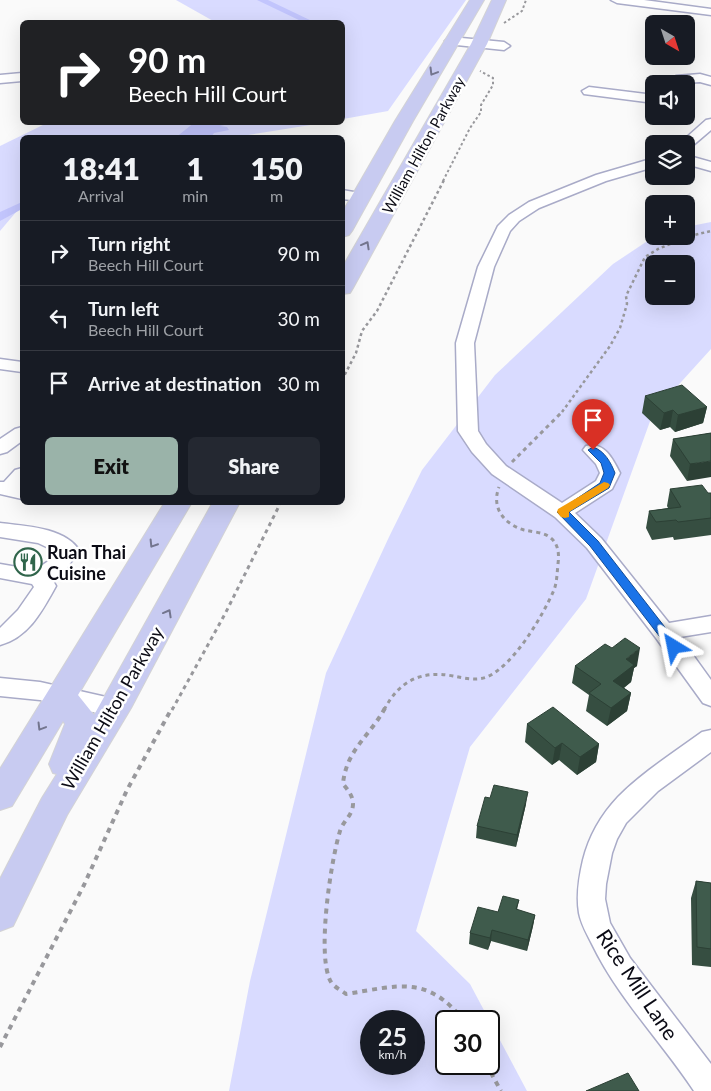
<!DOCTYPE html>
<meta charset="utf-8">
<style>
:root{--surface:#171b24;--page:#242831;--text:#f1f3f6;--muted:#9ea1a6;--line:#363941;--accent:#9ab3a9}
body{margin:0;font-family:Lato,sans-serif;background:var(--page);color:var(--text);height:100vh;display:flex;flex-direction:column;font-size:19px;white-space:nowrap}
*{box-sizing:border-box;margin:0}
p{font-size:16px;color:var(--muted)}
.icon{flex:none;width:28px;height:28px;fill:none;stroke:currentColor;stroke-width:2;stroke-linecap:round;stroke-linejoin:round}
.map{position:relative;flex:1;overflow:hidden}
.side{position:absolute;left:20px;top:135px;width:325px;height:370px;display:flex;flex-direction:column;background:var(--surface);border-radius:8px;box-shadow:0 5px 20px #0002}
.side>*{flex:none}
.banner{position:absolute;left:20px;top:20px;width:325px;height:105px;border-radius:8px;box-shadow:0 5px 20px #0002;background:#202124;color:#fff;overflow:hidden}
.needle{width:32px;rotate:141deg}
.controls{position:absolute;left:645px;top:15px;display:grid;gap:10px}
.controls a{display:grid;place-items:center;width:50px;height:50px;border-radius:8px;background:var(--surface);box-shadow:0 5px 20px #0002;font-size:25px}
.speed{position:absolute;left:360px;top:1010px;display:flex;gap:10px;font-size:25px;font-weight:700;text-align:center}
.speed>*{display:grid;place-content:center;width:65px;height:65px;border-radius:50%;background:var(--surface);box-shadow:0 5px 20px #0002;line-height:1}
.speed small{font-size:12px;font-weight:400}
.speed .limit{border:2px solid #111;border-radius:8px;background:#fff;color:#111}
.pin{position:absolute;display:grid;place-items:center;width:42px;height:42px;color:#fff;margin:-51px -21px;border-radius:50% 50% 50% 0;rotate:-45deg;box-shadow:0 0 5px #0007}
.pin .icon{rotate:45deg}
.me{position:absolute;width:55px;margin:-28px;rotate:325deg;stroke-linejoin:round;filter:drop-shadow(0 0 4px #0008)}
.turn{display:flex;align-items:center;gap:18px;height:105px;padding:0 25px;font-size:22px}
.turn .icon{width:65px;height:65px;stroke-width:2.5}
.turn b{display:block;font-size:35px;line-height:42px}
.eta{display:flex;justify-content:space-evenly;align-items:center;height:85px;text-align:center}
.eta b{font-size:30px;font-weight:800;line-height:35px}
.action{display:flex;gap:10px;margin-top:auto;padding:10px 25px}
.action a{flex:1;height:58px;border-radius:8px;background:var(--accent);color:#111;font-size:20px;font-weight:800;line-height:58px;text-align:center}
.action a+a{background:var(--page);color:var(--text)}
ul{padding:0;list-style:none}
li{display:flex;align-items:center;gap:15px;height:65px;padding:0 25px;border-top:1px solid var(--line)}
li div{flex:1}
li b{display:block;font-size:19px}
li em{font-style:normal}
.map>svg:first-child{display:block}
</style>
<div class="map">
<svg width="711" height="1091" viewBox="0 0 711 1091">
<rect width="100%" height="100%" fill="#fafafa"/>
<!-- green -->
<path fill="#d9dbff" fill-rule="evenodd" d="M176,0H466L388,111L343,119L342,22H215Z
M57,122L323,123L236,137L22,138V205L0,231V146L45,124Z
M711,222V349L653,413L586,599L470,747L416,931L470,984L527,1091H229L250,981L326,673L389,537L422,470L495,375L613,264L655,236H686V227ZM654,264H686V296H654ZM371,1021H414V1064H371ZM446,1021H489V1064H446Z"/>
<!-- water -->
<path fill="#c2c5fd" d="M205,123V122L233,123L220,126L227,127L229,130L214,133L211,137H183Z"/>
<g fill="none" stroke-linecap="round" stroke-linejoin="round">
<!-- canal -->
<path fill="#c2c5fd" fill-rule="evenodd" d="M257,0H268L314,22H303Z
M195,122H207L188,138H175Z
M22,202V209L0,221V212Z"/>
<!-- minor casing -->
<g stroke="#a9abc8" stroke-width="3">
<path id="minor" d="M611,0H644L711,9V15L617,3Z
M451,37L504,42L510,46L504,50L447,44L445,41Z
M22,73V81L0,83V75Z
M700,74L711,77V85L700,82L671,84L676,76Z
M589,87L654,95V103L584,94L582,91Z
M711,119V130L691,147L686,148V144H679L706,120Z
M686,155L711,162V171L686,164Z
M654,158V167L606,181L539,208L519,221L510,231L494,267L474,343L478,431L486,444L506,466L562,503L596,481L600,473L596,464L583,450L586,446C604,441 613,459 620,473L612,489L575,513L601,538L669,623L711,616V632L680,637L711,680V706L703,703L656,638L587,548L555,517L492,474L472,452L458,431L456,343L478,267L498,226L509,215L529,202L596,175Z
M342,190L366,194L368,197L366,200L361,201L342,199Z
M0,359L22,362V372L0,369Z
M22,427V441L7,452L0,454V439L15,429Z
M22,468V499L0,494V482H4L15,470Z
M0,523C24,526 64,527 79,550L67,568L52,579L56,586C42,611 29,637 0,645V628L18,610L34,587L32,584L0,578V564L35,570L47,562L57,552L38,543L0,537Z
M0,678L40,682L115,699L124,702L127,708L124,714L115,717L40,700L0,696Z
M711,730V752L658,791L626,823L617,839L612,853L606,884L605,899L610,923L630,958L711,1064V1091H694C661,1041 618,998 592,944C587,934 581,924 579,913C576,895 579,877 583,860C589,836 601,815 618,797C643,772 673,753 702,732Z"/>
</g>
<!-- highway casing -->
<g stroke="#d3d3d5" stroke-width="2">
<path id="highway" d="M470,0H484L413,121L352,231L349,235L342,237V213L395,121Z
M492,0H506L487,44L353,288L350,293L342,294V268L471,44Z
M165,502H192L78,695L94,715L213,502H240L131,708L67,815L13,926L0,931V879L42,798L57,774L53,773L49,764L65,724L63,721L12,806L0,810V769Z"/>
</g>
<!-- path-far3 -->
<path stroke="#98989c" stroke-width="2" stroke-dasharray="2.5 2.5" stroke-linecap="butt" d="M504,23L522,11L526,0
M443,181L470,128L481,112V105L493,85V78L480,71"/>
<!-- path-far2 -->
<path stroke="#98989c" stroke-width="2.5" stroke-dasharray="3 3" stroke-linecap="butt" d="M342,380L356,353L362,331L377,311L444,180
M562,412L610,346L620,328L627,304L626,296L645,257L658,249L690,236L711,231"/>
<!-- path-far1 -->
<path stroke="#98989c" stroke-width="3" stroke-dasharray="4 4" stroke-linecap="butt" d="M512,462L563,411
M172,710L226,612L281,502
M384,710C399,681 421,670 453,676C464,678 476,681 487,677C514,665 542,617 554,590C557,582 557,573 558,564C559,555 559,546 552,539C545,532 533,532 524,530C504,524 491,508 499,487"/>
<!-- path -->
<path stroke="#98989c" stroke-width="4" stroke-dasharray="5 5" stroke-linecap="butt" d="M385,708C370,736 346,750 343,784C348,790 353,796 353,804C353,815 343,821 340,831C331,860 316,957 331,982C334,987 341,990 346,994C398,986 427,974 464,1021
M0,1047L84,885L127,790L172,708
M486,1064L501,1091"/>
<!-- minor -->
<use href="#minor" fill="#fff" fill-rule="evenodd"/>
<!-- highway -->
<use href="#highway" fill="#c8cbf1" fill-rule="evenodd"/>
</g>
<!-- wall -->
<path fill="#364e41" d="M645,396L707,407L703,423L675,432L670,427L660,430L642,413Z
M711,433L687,481L670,456L673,439Z
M670,489L708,493H711V535L674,540L673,537L652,540L646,528L649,511L668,508L667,506Z
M575,666H637L634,668L631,682L624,688L631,693L627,711L607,726L586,711L589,695L572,683Z
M527,724L599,744L596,762L577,775L559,760L552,765L525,742Z
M526,804L516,847L476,838L477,826Z
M696,881L711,883V967L692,965L691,898Z
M519,900L517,910L535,915L533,926L527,951L491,941L488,950L469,944L470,933L498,912Z"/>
<!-- shaded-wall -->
<path fill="#2c4035" d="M707,407L703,423L675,432L678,415Z
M673,410L670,427L660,430L664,413Z
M711,461V477L687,481L690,464Z
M640,648L637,666L634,668L631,682L610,698L613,681L626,659Z
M631,693L627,711L607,726L611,708Z
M562,743L559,760L552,765L555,748Z
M599,744L596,762L577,775L580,757Z
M528,792L526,804L516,847L517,835Z
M535,915L533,926L527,951L528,940Z
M492,930L491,941L488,950L490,938Z"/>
<!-- building -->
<path fill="#3f5b4c" stroke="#2c4035" d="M682,385L707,407L678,415L673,410L664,413L645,396Z
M711,433V461L690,464L673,439Z
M702,485L708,493H711V518L678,522L676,520L656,522L649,511L681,507L670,489Z
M625,638L640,648L626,659L634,665L613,681L631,693L611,708L589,693L601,684L575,666L605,644L612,648Z
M553,707L599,744L580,757L562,743L555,748L527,724Z
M494,785L528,792L517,835L477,826L485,797L490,798Z
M696,881L711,883V949L697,947Z
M503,896L519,900L516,909L535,915L528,940L492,930L490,938L470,933L478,907L498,912Z
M628,1073L639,1091H586Z"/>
<!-- one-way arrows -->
<defs><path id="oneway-chevron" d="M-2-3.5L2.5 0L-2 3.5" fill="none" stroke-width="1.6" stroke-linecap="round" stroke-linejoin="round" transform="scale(1.25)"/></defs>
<g stroke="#73758e">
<use href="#oneway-chevron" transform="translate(433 72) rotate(121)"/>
<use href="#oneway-chevron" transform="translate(366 245) rotate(-61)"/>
<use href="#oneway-chevron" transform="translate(153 544) rotate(122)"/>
<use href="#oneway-chevron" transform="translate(168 613) rotate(-61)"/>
<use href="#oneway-chevron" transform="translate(41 727) rotate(121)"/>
</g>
<!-- route -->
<path fill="#1a73e8" stroke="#114b97" d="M593,447C605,451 611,463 615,473L609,488L569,512L598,541L678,644L680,647L678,650H670L590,546L557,512L600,483L604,473L601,463L588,450Z"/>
<!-- slow -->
<path fill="#f59e0b" d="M604,482L608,483L610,485L608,488L569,512V517L565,518L561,517L557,512L558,509Z"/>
<!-- icons -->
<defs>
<g id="restaurant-ring" transform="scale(1.4375)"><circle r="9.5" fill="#fff" stroke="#30654b" stroke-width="1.5"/><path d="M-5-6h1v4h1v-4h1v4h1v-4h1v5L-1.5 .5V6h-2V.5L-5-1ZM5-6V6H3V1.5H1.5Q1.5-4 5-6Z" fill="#30654b"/></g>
</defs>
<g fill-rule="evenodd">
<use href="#restaurant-ring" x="28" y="562"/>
</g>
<g text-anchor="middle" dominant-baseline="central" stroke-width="5" stroke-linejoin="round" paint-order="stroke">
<!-- far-street labels -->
<g font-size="15" fill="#0b0b15" stroke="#fff">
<text transform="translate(423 145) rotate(-61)">William Hilton Parkway</text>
</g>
<!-- poi labels -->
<g font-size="18" font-weight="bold" fill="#0b0b15" stroke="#fff" text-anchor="start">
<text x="47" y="552">Ruan Thai<tspan x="47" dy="21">Cuisine</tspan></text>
</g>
<!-- street labels -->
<g font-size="18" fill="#0b0b15" stroke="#fff">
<text transform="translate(112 708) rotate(-60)">William Hilton Parkway</text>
</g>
<!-- near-street labels -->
<g font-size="21" fill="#0b0b15" stroke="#fff">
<text transform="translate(638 984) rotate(56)">Rice Mill Lane</text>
</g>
</g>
</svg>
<div class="controls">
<a><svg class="needle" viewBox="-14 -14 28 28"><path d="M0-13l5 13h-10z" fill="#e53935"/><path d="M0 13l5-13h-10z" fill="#9ea1a6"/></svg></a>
<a><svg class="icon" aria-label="sound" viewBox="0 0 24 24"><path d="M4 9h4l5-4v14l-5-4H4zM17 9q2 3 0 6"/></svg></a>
<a><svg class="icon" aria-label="layers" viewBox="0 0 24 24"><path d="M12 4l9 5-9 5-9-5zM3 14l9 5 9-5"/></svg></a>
<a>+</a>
<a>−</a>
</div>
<div class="speed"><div>25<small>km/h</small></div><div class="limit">30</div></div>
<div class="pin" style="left:593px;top:450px;background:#d93025"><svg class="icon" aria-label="arrive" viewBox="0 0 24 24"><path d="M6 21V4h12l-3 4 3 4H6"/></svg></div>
<svg class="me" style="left:674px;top:647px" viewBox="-20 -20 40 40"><path d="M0-17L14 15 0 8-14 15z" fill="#1a73e8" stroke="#fff" stroke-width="4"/></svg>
<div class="banner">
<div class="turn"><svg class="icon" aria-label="right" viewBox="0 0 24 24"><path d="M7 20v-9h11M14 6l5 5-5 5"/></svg><div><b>90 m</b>Beech Hill Court</div></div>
</div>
<section class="side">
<div class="eta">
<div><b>18:41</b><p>Arrival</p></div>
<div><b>1</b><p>min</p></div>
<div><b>150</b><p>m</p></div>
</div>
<ul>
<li><svg class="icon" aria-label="right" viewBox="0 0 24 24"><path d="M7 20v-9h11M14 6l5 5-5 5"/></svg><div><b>Turn right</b><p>Beech Hill Court</p></div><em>90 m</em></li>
<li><svg class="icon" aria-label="left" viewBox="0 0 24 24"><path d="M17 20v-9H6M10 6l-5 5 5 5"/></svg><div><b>Turn left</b><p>Beech Hill Court</p></div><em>30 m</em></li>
<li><svg class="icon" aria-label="arrive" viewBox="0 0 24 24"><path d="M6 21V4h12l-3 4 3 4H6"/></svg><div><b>Arrive at destination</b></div><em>30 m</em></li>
</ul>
<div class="action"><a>Exit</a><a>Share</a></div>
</section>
</div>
